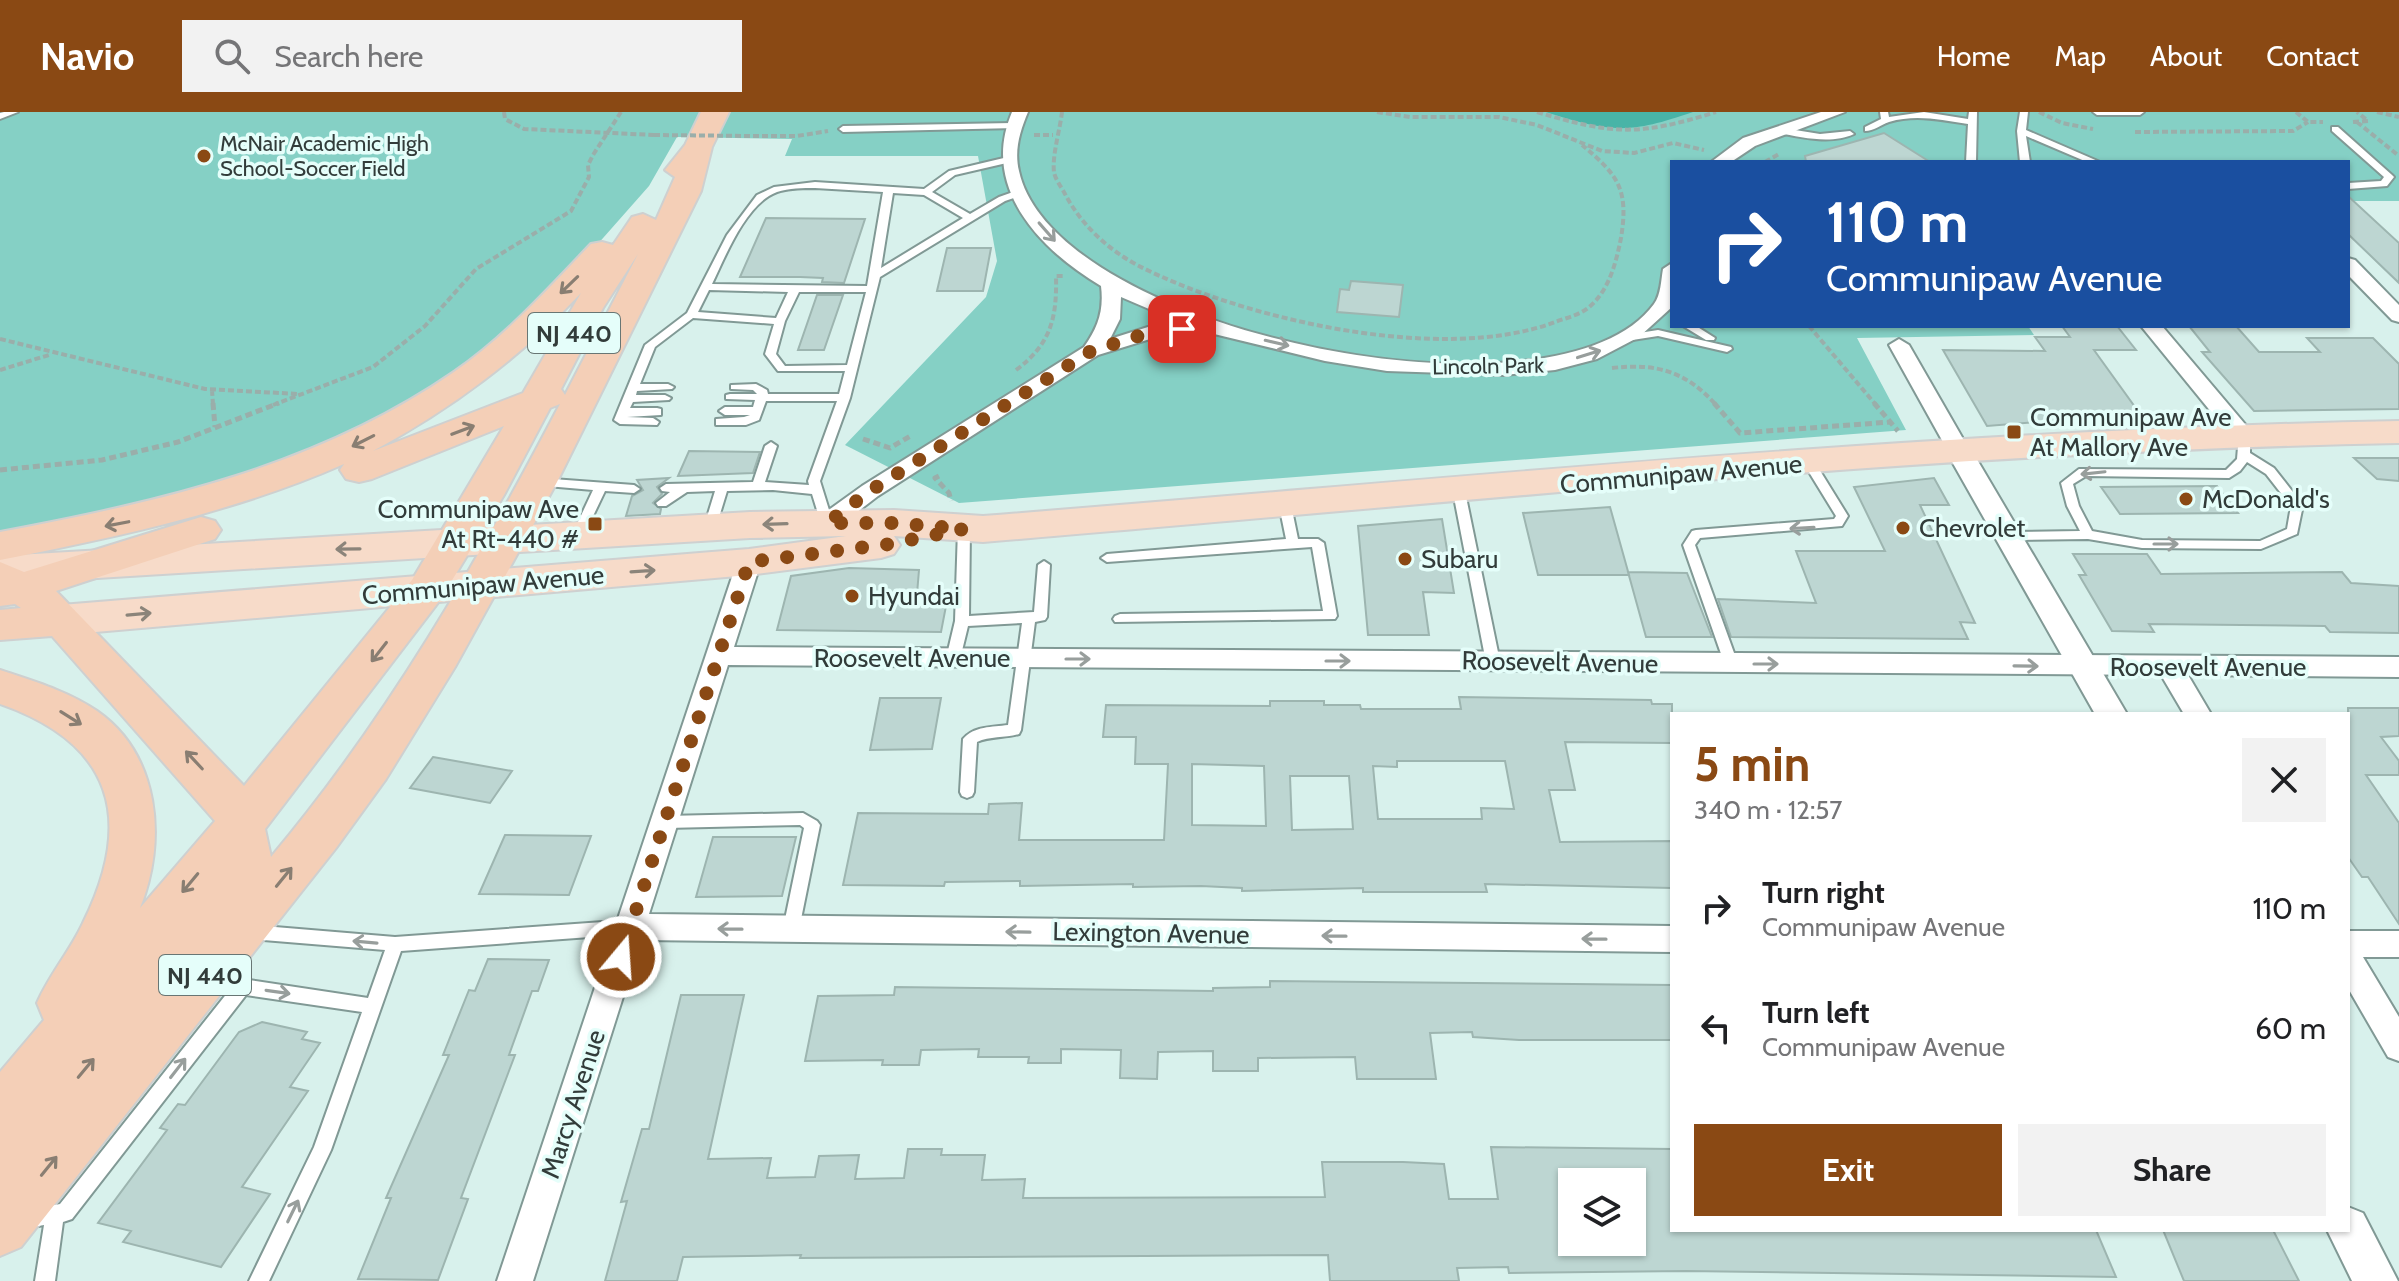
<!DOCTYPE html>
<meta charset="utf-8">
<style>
:root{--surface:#fff;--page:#f2f2f2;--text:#202124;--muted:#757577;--accent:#8a4914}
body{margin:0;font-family:Cabin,sans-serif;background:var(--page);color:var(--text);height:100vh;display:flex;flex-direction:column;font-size:30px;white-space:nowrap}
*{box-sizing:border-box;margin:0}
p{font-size:26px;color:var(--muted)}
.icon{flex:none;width:44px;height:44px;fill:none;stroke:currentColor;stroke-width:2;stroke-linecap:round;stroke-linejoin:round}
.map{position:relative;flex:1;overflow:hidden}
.panel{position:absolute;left:1670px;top:600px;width:680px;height:520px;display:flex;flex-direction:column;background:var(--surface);border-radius:0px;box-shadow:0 2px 6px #0004}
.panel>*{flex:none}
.guide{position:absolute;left:1670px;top:48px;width:680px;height:168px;border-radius:0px;box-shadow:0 2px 6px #0004;background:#1a4fa0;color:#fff;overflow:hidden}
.buttons{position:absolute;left:1558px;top:1056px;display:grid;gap:16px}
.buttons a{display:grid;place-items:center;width:88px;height:88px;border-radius:0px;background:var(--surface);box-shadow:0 2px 6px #0004;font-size:40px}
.pin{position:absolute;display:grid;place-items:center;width:68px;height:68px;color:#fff;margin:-34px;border-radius:16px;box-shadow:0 4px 12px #0006}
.me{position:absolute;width:88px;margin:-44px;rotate:18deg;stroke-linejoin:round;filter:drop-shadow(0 0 6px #0008)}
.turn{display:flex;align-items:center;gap:28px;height:168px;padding:0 24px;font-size:36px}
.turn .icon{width:104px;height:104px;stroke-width:2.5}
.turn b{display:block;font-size:56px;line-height:68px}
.round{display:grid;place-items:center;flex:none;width:84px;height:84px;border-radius:0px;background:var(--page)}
.headline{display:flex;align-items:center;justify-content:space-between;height:136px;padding:0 24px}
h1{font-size:48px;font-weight:700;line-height:60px;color:var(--accent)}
.primary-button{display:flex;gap:16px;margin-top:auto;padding:16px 24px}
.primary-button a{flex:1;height:92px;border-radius:0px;background:var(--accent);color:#fff;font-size:32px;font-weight:700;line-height:92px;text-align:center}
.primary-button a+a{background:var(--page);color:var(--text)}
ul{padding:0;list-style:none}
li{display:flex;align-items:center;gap:24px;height:120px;padding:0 24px}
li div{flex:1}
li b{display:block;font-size:30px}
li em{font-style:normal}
header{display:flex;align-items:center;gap:48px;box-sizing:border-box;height:112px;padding:0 40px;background:var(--accent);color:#fff}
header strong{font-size:38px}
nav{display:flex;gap:44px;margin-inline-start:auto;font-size:28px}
.search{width:560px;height:72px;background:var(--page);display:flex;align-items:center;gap:20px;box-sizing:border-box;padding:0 28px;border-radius:0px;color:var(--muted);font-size:30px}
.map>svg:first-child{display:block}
</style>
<header>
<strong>Navio</strong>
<div class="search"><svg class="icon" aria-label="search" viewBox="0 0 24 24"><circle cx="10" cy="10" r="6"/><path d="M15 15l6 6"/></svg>Search here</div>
<nav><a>Home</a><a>Map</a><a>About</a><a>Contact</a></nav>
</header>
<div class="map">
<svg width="2399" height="1169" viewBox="0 0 2399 1169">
<rect width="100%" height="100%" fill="#d8f1ec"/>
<!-- green -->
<path fill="#85d0c5" d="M0,0H2399V89H2348V50H1672V214H2028L2034,223L1857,226L1906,318L959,391L845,333L986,185L997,149L978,44H785L792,27L677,25L649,74L581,151L465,258L330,332L201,379L0,431Z"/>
<!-- water -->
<path fill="#48b4a7" d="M1546,0H1693C1629,22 1611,21 1546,0Z"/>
<!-- building -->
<path fill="#bdd6d2" stroke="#9db5b0" stroke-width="2" fill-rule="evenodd" d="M1884,21L1930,50H1806L1805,44Z
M2348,84L2399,131V171L2348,122Z
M766,106L865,107L844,171L822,170L823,166L800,165H740Z
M947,136H991L983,179H937Z
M1351,169L1403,173L1399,205L1337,200L1340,177L1349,178Z
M817,183H843L824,238H798Z
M2062,214H2117L2136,238H2094L2140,302L1987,314L1943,238L2045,239L2035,225H2070Z
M2189,214H2236L2259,240H2320L2307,226H2373L2399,252V297L2254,299L2202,240H2210Z
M689,339L760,340L753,361L678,364Z
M2354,346H2399V369L2377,367Z
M669,366L657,375L662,382L653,391L661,397L660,402L626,404L632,384L643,378L637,368Z
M1934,366L1949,393H1920L1975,511L1960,510L1968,527L1731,525L1718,487L1816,491L1796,439H1885L1854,375Z
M2217,374L2238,401L2120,402L2101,375Z
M1610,395L1629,463H1538L1523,401Z
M1442,407L1454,481L1423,480L1429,523H1368L1358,414Z
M2073,442H2147L2161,462L2342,460L2351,471L2399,474V521L2330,520L2325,514L2149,512L2154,520L2112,519L2079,463H2086Z
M849,456L919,458L916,494H946L941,520L777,518L791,464Z
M1628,460L1687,461L1712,525H1646Z
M1459,585L1651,588L1652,592H1672V631L1565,630L1575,678H1549L1560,730L1672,729V776L1485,772L1487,780H1363V776L1242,779V776L1201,774L1133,775V772L1020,774V769L945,770L944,774L843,773L858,701L988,702L989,692L1022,691L1019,728H1164L1168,652H1135L1136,625H1103L1106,593L1270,594V589H1324V593H1360L1361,597H1461ZM1397,649H1505L1514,697L1481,696L1482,707H1378L1373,654L1397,655ZM1192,652L1264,654L1266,714L1192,713ZM1290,664H1349L1353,717L1292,718Z
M880,586H941L932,637L870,638Z
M2348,596H2399V624L2381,625L2399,649V663H2366L2399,711V812L2368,765H2362L2348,745Z
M433,645L512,659L490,691L410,676Z
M505,723L591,724L569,783L479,782Z
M713,725H796L782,784L696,785Z
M488,847L549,848L538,879H532L509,943H515L461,1086L468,1087L438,1168L358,1167L391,1086H386L449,943H443L469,878L475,879Z
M1270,869L1672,873V928H1519L1473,925L1472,920L1430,921L1436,967H1357L1355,945L1258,946V959H1213V939L1158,940L1157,967L1120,966L1121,938L1061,937V951H1028L1029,945H978L979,937L921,938L919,953H882L883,948L805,949L818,884L894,883L895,875L1213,879V876L1270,875Z
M681,883H744L708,1047L771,1046L767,1066L815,1065L819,1044L859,1043L855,1067L904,1066L908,1037H942L941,1043H985L982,1068L1025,1067L1023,1086L1325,1085L1322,1050H1403L1444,1052L1449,1087H1498L1491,1035L1672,1037V1118H2096L2116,1165L1686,1159L1509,1161L1508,1155L1457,1156L1459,1169H1330L1328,1143L800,1146L801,1143L683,1145L677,1169H605L627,1089L621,1090L642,1017H649ZM1572,1070H1632V1130H1572Z
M262,910L307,920L302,927L320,931L290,975L308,979L242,1075L270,1082L221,1155L123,1130L131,1119L98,1111L167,1018L160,1016L178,992L185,993L239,920Z
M2163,1118H2273L2299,1169H2184Z"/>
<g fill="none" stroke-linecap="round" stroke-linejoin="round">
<!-- service casing -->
<g stroke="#819995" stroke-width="4">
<path id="service" d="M4,0H18L0,7V1Z
M1880,0H1888L1889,5L1924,0L1968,7L1969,0H1977L1976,50H1966L1968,12C1941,8 1916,2 1889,10C1880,13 1874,19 1865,19V15L1881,7Z
M2020,0H2028L2026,18L2100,50H2087L2026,24L2030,50H2020L2017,19Z
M2093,0H2144L2140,3H2097Z
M1013,11L1017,14L1016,16L843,20L839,17L843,14Z
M1777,15L1820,22L1850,19L1854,22C1831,33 1799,25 1774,20L1773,18Z
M2332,15H2338L2392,63L2394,65L2387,74L2348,77V71L2381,69L2384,65L2332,19Z
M1008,45L1013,48L1011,50L955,63L932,80L970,102L999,85L1019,78L1024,81L1022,83L1005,89L880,165L850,286L820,369L833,411L831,414L827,415L821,411L812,382L773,378L727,379L716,415L710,419L704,415L715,379L687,380L666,394H658L656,391L670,380L662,379L660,376L666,372L753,370L765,334L771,330L777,334L765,370L809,373L808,369L837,289H766L759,308L746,313H716V307L744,305L750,303H725L719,299L725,295H753L755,288L726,287V283L730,282H757L753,278L731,277V273L756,272L767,278L768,282H839L845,259H778L765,242L774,212L693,206L655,235L640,272H668L674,275L672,277L637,279L636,283H665L671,286L669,288L633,290L630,296H657L661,297V303L627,305L653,306L659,310L657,313L620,312L614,308L645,233L687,201L727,123L757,83L774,75L815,70L924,77L949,59ZM815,76L883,80L867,174L712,172C725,145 746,91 777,80C789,76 803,76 815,76ZM893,81L924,83L963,106L881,156ZM709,178L788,180L776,206L698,200ZM799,180H866L847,253L785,254L776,242L785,209Z
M1683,214H1696L1715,226L1714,228H1706Z
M1658,218L1731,235L1732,237L1727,240L1658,224L1626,229L1621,226L1626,223Z
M2244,331L2250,335V341L2274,356L2303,393L2297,422L2261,437L2142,436L2088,427L2010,428L2004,424L2010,420L2080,419L2067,394L2061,371L2079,357L2226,358L2237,347L2238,335ZM2247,350L2266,362L2291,394L2287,417L2260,429L2142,428L2092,419L2079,394L2073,372L2086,364L2229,366L2240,359Z
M1810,348L1814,349L1848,404L1842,414L1700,426L1695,433L1738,552L1731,557L1726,556L1683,433L1692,419L1696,418L1834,407L1836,404L1804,352Z
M539,366L634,373L640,377L634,381L605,379L583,425L577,429L571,425L593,378L535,373L533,370L535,367Z
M1459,376L1465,380L1500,550L1493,555L1486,550L1453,380Z
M1285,389L1291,393L1298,427H1318L1324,431L1337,504L1335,507L1115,510L1113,507L1115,504L1120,502L1323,499L1312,435L1107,450L1101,446L1107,442L1286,427L1279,393Z
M964,413L970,417L969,504L1034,500L1038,453L1044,449L1050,453L1047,505L1045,508L1035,510L1021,618L1019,622C1005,626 990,624 977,630L974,680L972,684L967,686L962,684L960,680L963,627C974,614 992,615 1008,613L1022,511L968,514L960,547L958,551H948L946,547L955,509L958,417Z
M803,701L817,709L820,713L799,817L797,822L791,824L785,822L783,817L804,716L800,713L666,716L661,714L658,710L661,706L666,704Z
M631,808L637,810L639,815L637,820L631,822L401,839L331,1038L269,1169H249L314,1035L362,900L246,883L72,1107L63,1110L55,1169H35L44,1113L27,1116L20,1114L18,1107L20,1100L60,1092L228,880L203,875L201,870L203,865L209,862L368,886L385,838L252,827L246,825L244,820L246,815L252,813L395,825Z"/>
</g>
<!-- minor casing -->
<g stroke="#819995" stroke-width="4">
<path id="minor" d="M1012,0H1028C1020,19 1014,38 1019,59C1054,221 1559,323 1654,192C1661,183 1661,168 1663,157L1672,151V195L1639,225L1597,247L1555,258L1504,263L1387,259L1325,249L1210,221L1150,227L1098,243L878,384L835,417H819L815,411L819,405L862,374L1084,235C1098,215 1104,199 1101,174C1039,137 980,75 1012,0ZM1121,185L1184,212L1148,215L1110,227L1120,207Z
M1821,0H1845L1755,34L1731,50H1711L1743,26Z
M2348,146L2355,148L2399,193V210L2392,208L2348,163Z
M2141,214H2162L2250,318L2253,323L2250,328H2234Z
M1899,227L1909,233L1970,339L1967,344L1959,346L1948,339L1889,233Z
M749,442L757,444L761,450L734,535L2399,545V565L2188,563L2211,602H2184L2161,563L728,553L649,802L1672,814V840L641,828L533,1169H497L737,450L741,444Z
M2348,819H2399V845H2363L2399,905V949L2388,945L2348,876Z"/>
</g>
<!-- tertiary casing -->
<g stroke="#819995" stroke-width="4">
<path id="tertiary" d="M1959,330L1969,333L1972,339L2127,602H2095L1946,339L1949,333Z
M2348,1095L2363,1101L2398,1169H2352L2327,1118H2348Z"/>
</g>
<!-- primary casing -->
<g stroke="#ced0d0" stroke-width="4">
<path id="primary" d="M2399,309V331C1926,340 1454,391 983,430L894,424L900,433L894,442L881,446L749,463L61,523L47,518L41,508L47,498L61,493L749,437L846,424L750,426L0,472V444L750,400L894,398L983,404C1454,367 1926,318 2399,309Z"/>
</g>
<!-- trunk casing -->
<g stroke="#ced0d0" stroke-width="4">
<path id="trunk" d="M701,0H729L712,35L701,79L557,370L455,555L386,667L336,736L21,1135L0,1144V960L44,908L37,891C49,863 70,839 83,811C135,706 112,631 0,592V558C33,569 68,579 97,599C160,643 167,729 140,796L215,709L52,524L0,528V498L21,496L15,492L0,494V450L24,460L201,405L215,409L221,418L215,427L56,479L244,674L412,468L504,314L372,367L359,370L346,367L340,358L344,352C235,400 117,425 0,448V420C160,390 318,354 454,260C505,225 548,177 591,132L602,130L613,133L632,105L643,102L656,108L675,65L665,58L685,33ZM638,142L565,283L561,277L603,196ZM581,181L523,281L373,339C453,296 519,246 581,181ZM560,292C477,451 387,607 271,745L265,717L440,488L504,383L550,296Z"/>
</g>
<!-- path-far1 -->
<path stroke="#9aaeaa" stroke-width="4" stroke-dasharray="6 3" stroke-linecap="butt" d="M504,0L505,7L524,17L654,23
M1062,0C1060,18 1052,43 1054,60C1055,67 1062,76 1065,82C1081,112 1106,136 1137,153C1242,207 1442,253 1555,210C1566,206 1579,203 1588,196C1609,179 1616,151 1621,126C1629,77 1618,63 1582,33
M1377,0L1410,5H1499L1537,13L1602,39L1634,41L1673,31L1704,38
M1537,0C1614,23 1639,24 1716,0
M2039,0L2062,11L2093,17
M2296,0L2308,10H2323
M2377,0L2399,5
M2353,10L2368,9L2357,0
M2357,10L2399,44
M2135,20L2293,19L2308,10
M1034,23H1053
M753,24H797L828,19
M1765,50L1779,42
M1809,214L1876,293
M0,227L205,277L299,282
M1612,256C1656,251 1686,259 1716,293
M0,258L49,243
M1016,258C1051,232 1057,206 1056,164H1064
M212,278L213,293
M273,293L373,255L425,214L476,157L571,99L589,65L588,53L593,43L621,0"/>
<!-- path -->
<path stroke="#9aaeaa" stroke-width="5" stroke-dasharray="7 4" stroke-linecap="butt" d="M213,291L215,315
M1714,291L1740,321L1891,310
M1874,291L1898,319
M863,327L890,336L912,323
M0,358L102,348L178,330L279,291
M939,364L935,366L949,381L951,389"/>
<!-- service -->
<use href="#service" fill="#fff" fill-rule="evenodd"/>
<!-- minor -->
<use href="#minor" fill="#fff" fill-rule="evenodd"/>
<!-- tertiary -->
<use href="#tertiary" fill="#fff" fill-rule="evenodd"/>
<!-- primary -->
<use href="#primary" fill="#f7dbc9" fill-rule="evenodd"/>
<!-- trunk -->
<use href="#trunk" fill="#f4cfb7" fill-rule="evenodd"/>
<!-- path-bridge -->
<path stroke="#9aaeaa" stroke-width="4" stroke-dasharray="6 3" stroke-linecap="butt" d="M654,23L753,24"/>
</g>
<!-- one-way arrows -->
<defs><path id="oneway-shaft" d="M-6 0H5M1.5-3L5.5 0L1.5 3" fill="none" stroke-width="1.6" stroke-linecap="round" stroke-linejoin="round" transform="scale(2)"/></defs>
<g stroke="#989e9c">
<use href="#oneway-shaft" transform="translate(1047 120) rotate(49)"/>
<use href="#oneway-shaft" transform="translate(1277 231) rotate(13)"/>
<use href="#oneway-shaft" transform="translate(1589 242) rotate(-17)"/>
<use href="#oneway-shaft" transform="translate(2093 361) rotate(174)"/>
<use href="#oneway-shaft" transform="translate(1802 416) rotate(177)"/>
<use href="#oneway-shaft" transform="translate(2166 432)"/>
<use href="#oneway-shaft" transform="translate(1078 547)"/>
<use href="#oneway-shaft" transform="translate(1338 549)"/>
<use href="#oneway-shaft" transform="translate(1766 552)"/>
<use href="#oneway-shaft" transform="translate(2026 554) rotate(1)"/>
<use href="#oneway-shaft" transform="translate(730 817) rotate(-179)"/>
<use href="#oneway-shaft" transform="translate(1018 820) rotate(-179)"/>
<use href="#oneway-shaft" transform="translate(1334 824) rotate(-179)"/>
<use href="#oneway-shaft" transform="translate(1594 827) rotate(-179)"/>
<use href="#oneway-shaft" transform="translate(365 830) rotate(-175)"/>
<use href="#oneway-shaft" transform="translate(278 880) rotate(8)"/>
<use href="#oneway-shaft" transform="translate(178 956) rotate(-52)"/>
<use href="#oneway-shaft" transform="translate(293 1099) rotate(-64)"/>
</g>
<g stroke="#897e72">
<use href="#oneway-shaft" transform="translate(569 173) rotate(136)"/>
<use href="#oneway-shaft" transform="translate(463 318) rotate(-21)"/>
<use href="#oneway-shaft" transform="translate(363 329) rotate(153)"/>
<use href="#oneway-shaft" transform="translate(117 412) rotate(169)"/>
<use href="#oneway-shaft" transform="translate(379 540) rotate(128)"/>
<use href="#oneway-shaft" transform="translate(71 606) rotate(32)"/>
<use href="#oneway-shaft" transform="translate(194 648) rotate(-133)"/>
<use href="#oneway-shaft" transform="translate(284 765) rotate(-51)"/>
<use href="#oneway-shaft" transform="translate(190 771) rotate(130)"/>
<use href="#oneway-shaft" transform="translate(86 956) rotate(-50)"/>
<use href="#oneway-shaft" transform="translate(49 1054) rotate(-51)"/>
</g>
<g stroke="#8b847a">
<use href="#oneway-shaft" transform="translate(775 412) rotate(178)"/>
<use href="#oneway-shaft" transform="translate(348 437) rotate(179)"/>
<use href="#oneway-shaft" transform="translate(643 459) rotate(-4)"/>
<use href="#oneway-shaft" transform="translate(139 502) rotate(-5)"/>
</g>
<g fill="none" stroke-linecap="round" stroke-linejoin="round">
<!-- route -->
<path stroke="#8a4914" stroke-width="14" stroke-dasharray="0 25.2" d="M621,845L749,450L890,432L964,417L894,411H827L870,379L1091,239L1148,221L1182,217"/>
</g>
<!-- markers -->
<g fill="#8a4914" stroke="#e5fefa" stroke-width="3">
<circle cx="204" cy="44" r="8"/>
<rect x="2006" y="312" width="16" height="16" rx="4"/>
<circle cx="2186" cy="387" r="8"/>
<rect x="587" y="404" width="16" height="16" rx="4"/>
<circle cx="1903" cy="416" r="8"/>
<circle cx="1405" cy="447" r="8"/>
<circle cx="852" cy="484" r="8"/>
</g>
<g text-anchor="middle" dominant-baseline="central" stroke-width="7" stroke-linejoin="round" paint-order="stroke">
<!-- far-poi labels -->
<g font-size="22" fill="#323c3a" stroke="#e5fefa" text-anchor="start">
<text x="220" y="31">McNair Academic High<tspan x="220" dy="25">School-Soccer Field</tspan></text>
</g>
<!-- far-street labels -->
<g font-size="22" fill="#323c3a" stroke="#e5fefa">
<text transform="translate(1488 254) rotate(-1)">Lincoln Park</text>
</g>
<!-- shield labels -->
<g fill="#e5fefa" stroke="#687674" stroke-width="2">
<rect x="528" y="201" width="92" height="40" rx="6"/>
<rect x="159" y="843" width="92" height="40" rx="6"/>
</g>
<g font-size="24" font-weight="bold" fill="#323c3a">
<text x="574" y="221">NJ 440</text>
<text x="205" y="863">NJ 440</text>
</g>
<!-- poi labels -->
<g font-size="26" fill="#323c3a" stroke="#e5fefa" text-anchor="start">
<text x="2030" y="305">Communipaw Ave<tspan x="2030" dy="30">At Mallory Ave</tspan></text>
<text x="2202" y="387">McDonald's</text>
<text x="579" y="397" text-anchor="end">Communipaw Ave<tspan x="579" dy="30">At Rt-440 #</tspan></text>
<text x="1919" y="416">Chevrolet</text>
<text x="1421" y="447">Subaru</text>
<text x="868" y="484">Hyundai</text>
</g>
<!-- street labels -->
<g font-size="26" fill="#323c3a" stroke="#e5fefa">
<text transform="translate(1681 362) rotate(-5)">Communipaw Avenue</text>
<text transform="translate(483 473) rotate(-5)">Communipaw Avenue</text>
<text x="912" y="546">Roosevelt Avenue</text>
<text transform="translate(1560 550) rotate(1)">Roosevelt Avenue</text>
<text x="2208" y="555">Roosevelt Avenue</text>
<text transform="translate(1151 821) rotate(1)">Lexington Avenue</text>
<text transform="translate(573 992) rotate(-72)">Marcy Avenue</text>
</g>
</g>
</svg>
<div class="buttons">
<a><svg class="icon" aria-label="layers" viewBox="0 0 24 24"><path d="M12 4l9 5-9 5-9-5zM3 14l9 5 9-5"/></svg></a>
</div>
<div class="pin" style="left:1182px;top:217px;background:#d93025"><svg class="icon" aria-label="arrive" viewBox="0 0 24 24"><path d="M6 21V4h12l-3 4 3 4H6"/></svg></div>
<svg class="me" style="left:621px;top:845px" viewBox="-20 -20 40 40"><circle r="17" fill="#8a4914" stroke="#fff" stroke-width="3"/><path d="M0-11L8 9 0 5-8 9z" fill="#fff"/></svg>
<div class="guide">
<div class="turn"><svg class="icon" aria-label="right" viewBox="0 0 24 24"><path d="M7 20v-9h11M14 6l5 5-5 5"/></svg><div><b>110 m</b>Communipaw Avenue</div></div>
</div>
<section class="panel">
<div class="headline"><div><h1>5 min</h1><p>340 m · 12:57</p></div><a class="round"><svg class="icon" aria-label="close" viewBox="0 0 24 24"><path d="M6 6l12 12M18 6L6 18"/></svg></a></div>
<ul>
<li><svg class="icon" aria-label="right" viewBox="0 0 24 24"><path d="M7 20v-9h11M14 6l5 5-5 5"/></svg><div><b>Turn right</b><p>Communipaw Avenue</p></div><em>110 m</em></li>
<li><svg class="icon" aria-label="left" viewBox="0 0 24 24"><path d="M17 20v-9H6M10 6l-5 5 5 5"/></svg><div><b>Turn left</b><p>Communipaw Avenue</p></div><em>60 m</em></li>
</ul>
<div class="primary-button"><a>Exit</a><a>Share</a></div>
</section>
</div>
